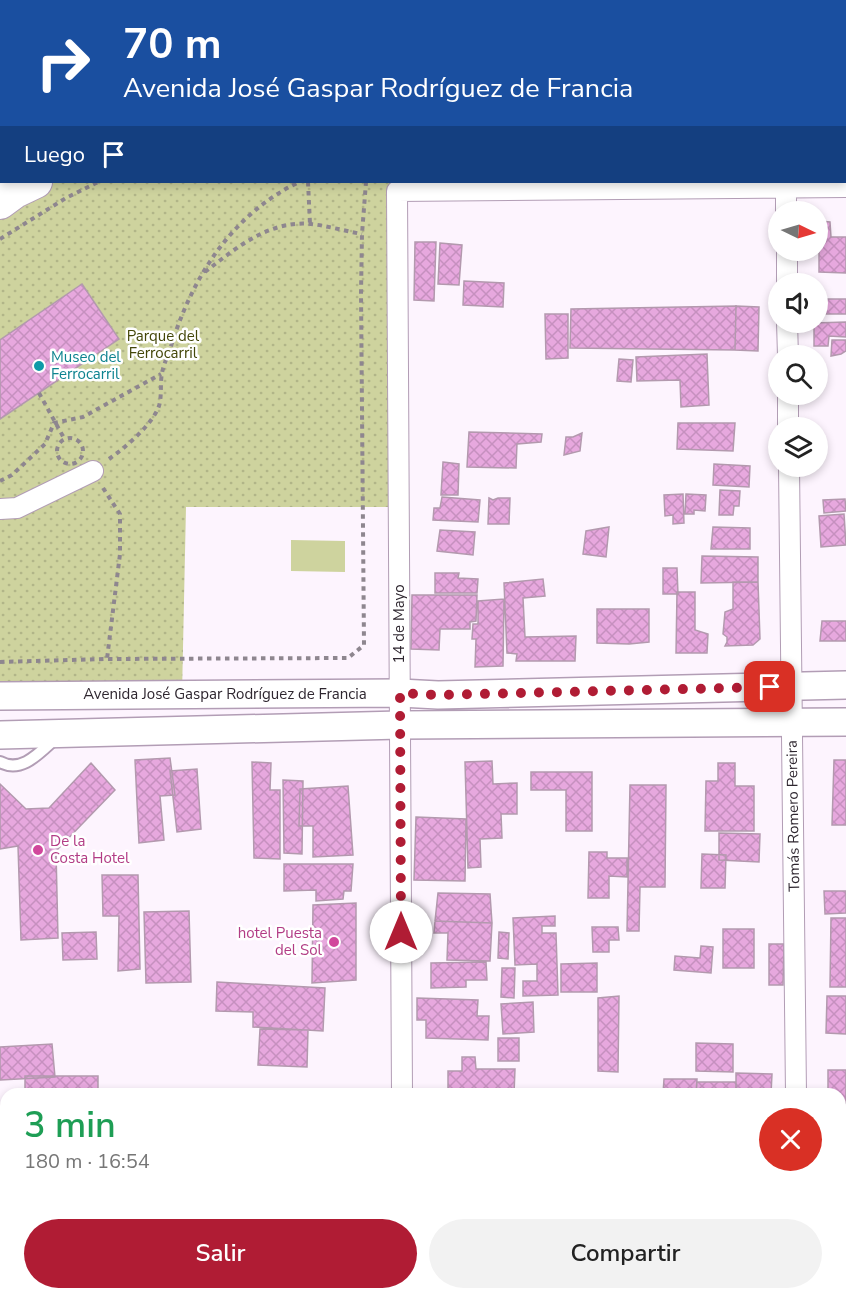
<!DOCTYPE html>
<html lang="es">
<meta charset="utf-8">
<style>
:root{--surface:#fff;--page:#f2f2f2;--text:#222;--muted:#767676;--accent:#b01c34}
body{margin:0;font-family:"Nunito Sans",sans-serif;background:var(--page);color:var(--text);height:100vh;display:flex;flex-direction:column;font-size:22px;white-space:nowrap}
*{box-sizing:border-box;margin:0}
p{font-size:20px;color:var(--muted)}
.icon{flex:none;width:33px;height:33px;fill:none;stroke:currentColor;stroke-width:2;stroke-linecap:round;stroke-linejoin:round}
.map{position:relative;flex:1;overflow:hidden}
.details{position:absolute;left:0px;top:1088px;width:846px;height:212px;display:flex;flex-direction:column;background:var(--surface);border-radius:18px 18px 0 0;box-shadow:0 3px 9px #0003}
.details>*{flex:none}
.hud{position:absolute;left:0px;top:0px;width:846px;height:183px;box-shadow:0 3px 9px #0003;background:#1a4fa0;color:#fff;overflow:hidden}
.needle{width:39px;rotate:95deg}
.buttons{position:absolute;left:768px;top:201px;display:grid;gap:12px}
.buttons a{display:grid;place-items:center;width:60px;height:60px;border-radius:50%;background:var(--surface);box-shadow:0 3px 9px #0003;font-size:30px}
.pin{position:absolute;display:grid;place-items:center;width:51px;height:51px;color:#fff;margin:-26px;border-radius:12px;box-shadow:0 3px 9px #0006}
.me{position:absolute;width:66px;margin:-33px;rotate:0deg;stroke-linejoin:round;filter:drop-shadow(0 0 4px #0008)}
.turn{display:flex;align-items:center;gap:21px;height:126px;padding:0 24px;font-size:27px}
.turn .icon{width:78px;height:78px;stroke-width:2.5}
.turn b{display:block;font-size:42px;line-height:51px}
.then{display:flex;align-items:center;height:57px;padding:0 24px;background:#0003;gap:12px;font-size:22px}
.round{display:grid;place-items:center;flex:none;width:63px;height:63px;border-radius:32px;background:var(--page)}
.summary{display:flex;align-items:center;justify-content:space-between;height:102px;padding:0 24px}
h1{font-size:36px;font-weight:600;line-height:45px;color:#1e9e55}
.cta{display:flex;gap:12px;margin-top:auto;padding:12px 24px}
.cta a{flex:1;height:69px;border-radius:36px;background:var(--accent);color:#fff;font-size:24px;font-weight:600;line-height:69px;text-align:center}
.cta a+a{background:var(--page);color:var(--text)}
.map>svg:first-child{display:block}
</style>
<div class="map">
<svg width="846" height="1298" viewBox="0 0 846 1298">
<defs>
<pattern id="grass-dots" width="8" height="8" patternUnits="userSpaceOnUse" patternTransform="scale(1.5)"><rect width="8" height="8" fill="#ced39e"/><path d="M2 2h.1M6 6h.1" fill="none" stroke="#b1b588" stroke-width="1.8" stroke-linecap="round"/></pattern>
<pattern id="building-cross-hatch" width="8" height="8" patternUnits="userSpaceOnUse" patternTransform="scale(1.5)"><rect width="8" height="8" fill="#e7a8de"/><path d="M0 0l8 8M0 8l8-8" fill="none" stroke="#c690bf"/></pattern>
</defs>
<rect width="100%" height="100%" fill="#fdf4fe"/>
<!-- grass -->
<path fill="url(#grass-dots)" d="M495,0H784V2H490Z
M36,182H786L397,191L398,507H186L182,695L0,697V203Z"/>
<!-- park -->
<path fill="#ced39e" d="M291,540L345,541V572L291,571Z"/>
<!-- building -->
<path fill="url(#building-cross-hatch)" stroke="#b399ae" stroke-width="1.5" d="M844,66H846L844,115Z
M819,221L830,222L831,237H846V273L819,272Z
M415,242H436L434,301L414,300Z
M440,243L462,245L459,285L438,284Z
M464,281L504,283L503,307L463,305Z
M82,284L119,339L0,419V340Z
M818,299H846V314H818Z
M736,306L759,307L758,351L735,350Z
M736,306L735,350L570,348L571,309Z
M545,314H568V358L546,359Z
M846,322V337L829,336L828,346H814V323Z
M832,340H846V351L841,354L831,356Z
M707,354L709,405L681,407L680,380L637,381L636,357Z
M619,359L633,360L631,382L617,381Z
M678,423H735L733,451L677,449Z
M469,432L542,434L541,442L517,444L516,468L467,467Z
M582,433L580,451L564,455L566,437H573Z
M443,462L459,464L458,495H441Z
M714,464L750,466L749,487L713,485Z
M720,490L740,491L739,506H734L733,515H719Z
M683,494L684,523L673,524V515L665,516L664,495Z
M686,494L706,495L705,511L694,510V514H685Z
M442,497L480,500L478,522L433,520L434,508H440Z
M489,498L493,500L498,498H510L509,524H488Z
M845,499L846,511L824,513L823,500Z
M844,514L846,545L821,547L819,516Z
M609,527L606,557L583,554L586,531Z
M713,527L750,528V549H711Z
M440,530L475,532L473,555L437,551Z
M702,556L758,557V582L701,583Z
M663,568H677L678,594H663Z
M435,573H459L458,578L478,579L477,593H435Z
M543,579L545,596L523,598L525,637L576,636L575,661H516L517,654L507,653L504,583Z
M733,582H758L760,639L753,645L725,646L727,642V637L723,634L725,612L733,609Z
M677,592H695V630L708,634L707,653H676Z
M412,595H477L476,621L470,622V629H440L439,650L411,649Z
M504,599L503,666L475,667L476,639H472L473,624H478V601Z
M597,609H649V642L629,644L597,643Z
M822,621H846V641H820Z
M170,758L175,795L160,796L164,840L139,843L135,760Z
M834,760H846V825H832Z
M492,761L493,784L517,783V814H501L502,838L480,839L481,867L468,868L465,762Z
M252,762L271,763L270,790H280V859L254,858Z
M91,763L115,790L56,851L58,938L21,940L18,846L0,849V784L26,809L49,808Z
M718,763H735V786H754V831H705L706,781H718Z
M197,769L201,829L177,832L170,771Z
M531,772H592V831H566V790H531Z
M283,780L303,781L302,854L284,853Z
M630,785H666L665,887H640L639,931H627Z
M348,786L353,855L313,857V826H299L300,789Z
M416,817L466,819L465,881L414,880Z
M719,833L760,834L759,862L719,860Z
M589,852H607V858H627V877L609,876V898H588Z
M702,854L726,855L725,888H701Z
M284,864H353L351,891H344L343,899L316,901V890L284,891Z
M102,875H138L140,969L118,971L119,916H103Z
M824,891H846V913L825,914Z
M438,893L490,894L492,923L435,921Z
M356,903V980L312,983L313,905Z
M189,911L191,982L146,983L144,912Z
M555,916V926H542V933H556L558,995L523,996V981H537V964L515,965L513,918Z
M831,918H846V987H830Z
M435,921L492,923L490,961L447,960L448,933H434Z
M592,927H618L619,940H609V952H593Z
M723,929H754V968H723Z
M96,932L97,959L63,960L62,933Z
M499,932L509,933L508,959L498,958Z
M769,944H784L783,985H769Z
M701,946L713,947L711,973L674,970L675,956L700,958Z
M486,962L487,980H466V987L431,988V963Z
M597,963V992H561V964Z
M502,968H515L514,998L501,997Z
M217,982L325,988L323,1031L253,1027V1012L216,1011Z
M619,996L618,1072L598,1071V998Z
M827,996H846V1034L826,1033Z
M417,998L478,1000L477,1016H489L488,1040L426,1038V1020H417Z
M533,1002L534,1032L503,1034L501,1004Z
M260,1029L308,1030L307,1067L258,1065Z
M498,1038H519V1061H498Z
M696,1043L733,1044V1072L696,1071Z
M52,1044L55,1077L0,1080V1047Z
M462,1057H475L476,1069H515L514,1094H448V1071H462Z
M828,1070H846V1103H840V1094H828Z
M736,1073L772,1074L771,1094H736Z
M25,1076H98V1094H25Z
M664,1079H697L696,1094H663Z
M697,1082H736V1094H696Z
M840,1165H846V1213H840Z
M840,1272H846V1287L840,1285Z
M16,1293H44V1297L16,1298Z
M585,1293H612V1298H524L585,1296Z
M612,1293H642V1298H612Z
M642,1293H668V1298H642Z
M668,1293H755V1298H668Z
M147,1294H162V1298H147Z
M76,1295H110V1298H76Z
M443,1297H524V1298H443Z"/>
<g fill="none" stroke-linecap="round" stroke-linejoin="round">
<!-- lane casing -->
<g stroke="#b29db5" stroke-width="14">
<path id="lane" d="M0,762C22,774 40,752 56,738"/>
</g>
<!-- street casing -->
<g stroke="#b29db5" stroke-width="22">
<path id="street" d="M784,0V2
M191,2L194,0
M0,104L2,103
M786,182V212
M787,250V284
M787,322L788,356
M788,394V428
M789,466L796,1094
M0,509L17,508L93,471
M402,1094L397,191L846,187
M840,1236H846
M0,1253H6
M403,1293V1298
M797,1298V1293"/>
</g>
<!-- secondary casing -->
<g stroke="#b29db5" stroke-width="30">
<path id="secondary" d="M0,696L400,693L438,695L846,685
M0,735L400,725L846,722"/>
</g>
<!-- primary casing -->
<g stroke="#b29db5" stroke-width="34">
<path id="primary" d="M303,2L307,0
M490,2L495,0
M0,157L2,156
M0,203L15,192L36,182"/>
</g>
<!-- path -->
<path stroke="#8e868f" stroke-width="4" stroke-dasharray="4.5 4.5" stroke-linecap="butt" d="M141,0V2
M41,2L44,0
M243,2L246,0
M670,2L685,0
M0,21L2,20
M308,182L310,224
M0,239L66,198L98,182
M205,272C236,248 269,220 311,224C328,226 345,231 362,234
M39,393L65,440
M57 451a13 13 0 1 1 26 0a13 13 0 1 1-26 0Z
M109,459C126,447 152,425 159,406C162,396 160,383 162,373C164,363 169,353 172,343C194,274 233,214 299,182
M0,481L12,475L45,444L54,423L83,417L161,374
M103,488L120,514V554L107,659
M0,662L107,659L348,658L364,645L361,293L362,234L366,182"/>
<!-- lane -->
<use href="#lane" stroke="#fff" stroke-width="10"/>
<!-- street -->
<use href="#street" stroke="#fff" stroke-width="20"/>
<!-- secondary -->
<use href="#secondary" stroke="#fff" stroke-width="27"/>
<!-- primary -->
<use href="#primary" stroke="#fff" stroke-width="32"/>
</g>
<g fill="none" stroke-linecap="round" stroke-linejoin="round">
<!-- route -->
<path stroke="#b01c34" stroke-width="10" stroke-dasharray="0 18" d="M401,932L400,693L438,695L770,687"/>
</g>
<!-- markers -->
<circle fill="#0f9aa8" stroke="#fff" stroke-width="2" cx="39" cy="366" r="6"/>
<g fill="#d1479c" stroke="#fff" stroke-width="2">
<circle cx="38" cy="850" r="6"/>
<circle cx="334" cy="942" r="6"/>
</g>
<g text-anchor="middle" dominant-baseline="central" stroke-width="5" stroke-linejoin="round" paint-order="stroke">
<!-- park labels -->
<g font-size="15" fill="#434608" stroke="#fff">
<text x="163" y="336">Parque del<tspan x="163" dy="17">Ferrocarril</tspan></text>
</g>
<!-- culture labels -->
<g font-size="15" fill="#0d838f" stroke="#fff" text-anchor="start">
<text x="51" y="357">Museo del<tspan x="51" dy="17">Ferrocarril</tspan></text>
</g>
<!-- street labels -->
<g font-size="15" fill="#2e262f" stroke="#fff">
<text transform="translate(399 624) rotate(-90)">14 de Mayo</text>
<text x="225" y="694">Avenida José Gaspar Rodríguez de Francia</text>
<text transform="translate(793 816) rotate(-91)">Tomás Romero Pereira</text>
</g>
<!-- hotel labels -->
<g font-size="15" fill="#b23c85" stroke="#fff" text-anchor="start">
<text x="50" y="841">De la<tspan x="50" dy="17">Costa Hotel</tspan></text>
<text x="322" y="933" text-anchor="end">hotel Puesta<tspan x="322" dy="17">del Sol</tspan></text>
</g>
</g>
</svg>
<div class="buttons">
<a><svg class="needle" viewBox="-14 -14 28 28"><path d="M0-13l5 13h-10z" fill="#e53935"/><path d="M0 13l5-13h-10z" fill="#767676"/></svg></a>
<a><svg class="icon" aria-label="sound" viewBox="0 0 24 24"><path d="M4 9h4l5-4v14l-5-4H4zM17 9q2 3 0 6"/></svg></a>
<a><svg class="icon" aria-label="search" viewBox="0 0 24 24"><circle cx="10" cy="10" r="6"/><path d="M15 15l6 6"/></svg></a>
<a><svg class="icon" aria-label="layers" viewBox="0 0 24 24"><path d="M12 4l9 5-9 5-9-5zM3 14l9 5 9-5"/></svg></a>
</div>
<div class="pin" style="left:770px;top:687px;background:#d93025"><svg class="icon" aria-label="arrive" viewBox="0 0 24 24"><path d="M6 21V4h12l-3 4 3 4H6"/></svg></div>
<svg class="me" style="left:401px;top:932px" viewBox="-20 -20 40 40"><circle r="19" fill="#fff"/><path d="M0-13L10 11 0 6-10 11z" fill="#b01c34"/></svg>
<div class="hud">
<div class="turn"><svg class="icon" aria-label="right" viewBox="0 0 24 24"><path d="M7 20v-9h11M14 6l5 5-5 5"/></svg><div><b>70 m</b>Avenida José Gaspar Rodríguez de Francia</div></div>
<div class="then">Luego<svg class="icon" aria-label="arrive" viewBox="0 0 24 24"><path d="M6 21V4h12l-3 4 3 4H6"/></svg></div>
</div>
<section class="details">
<div class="summary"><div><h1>3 min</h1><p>180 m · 16:54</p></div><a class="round" style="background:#d93025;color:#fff"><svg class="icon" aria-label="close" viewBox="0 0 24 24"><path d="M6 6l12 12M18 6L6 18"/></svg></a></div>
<div class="cta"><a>Salir</a><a>Compartir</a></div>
</section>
</div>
